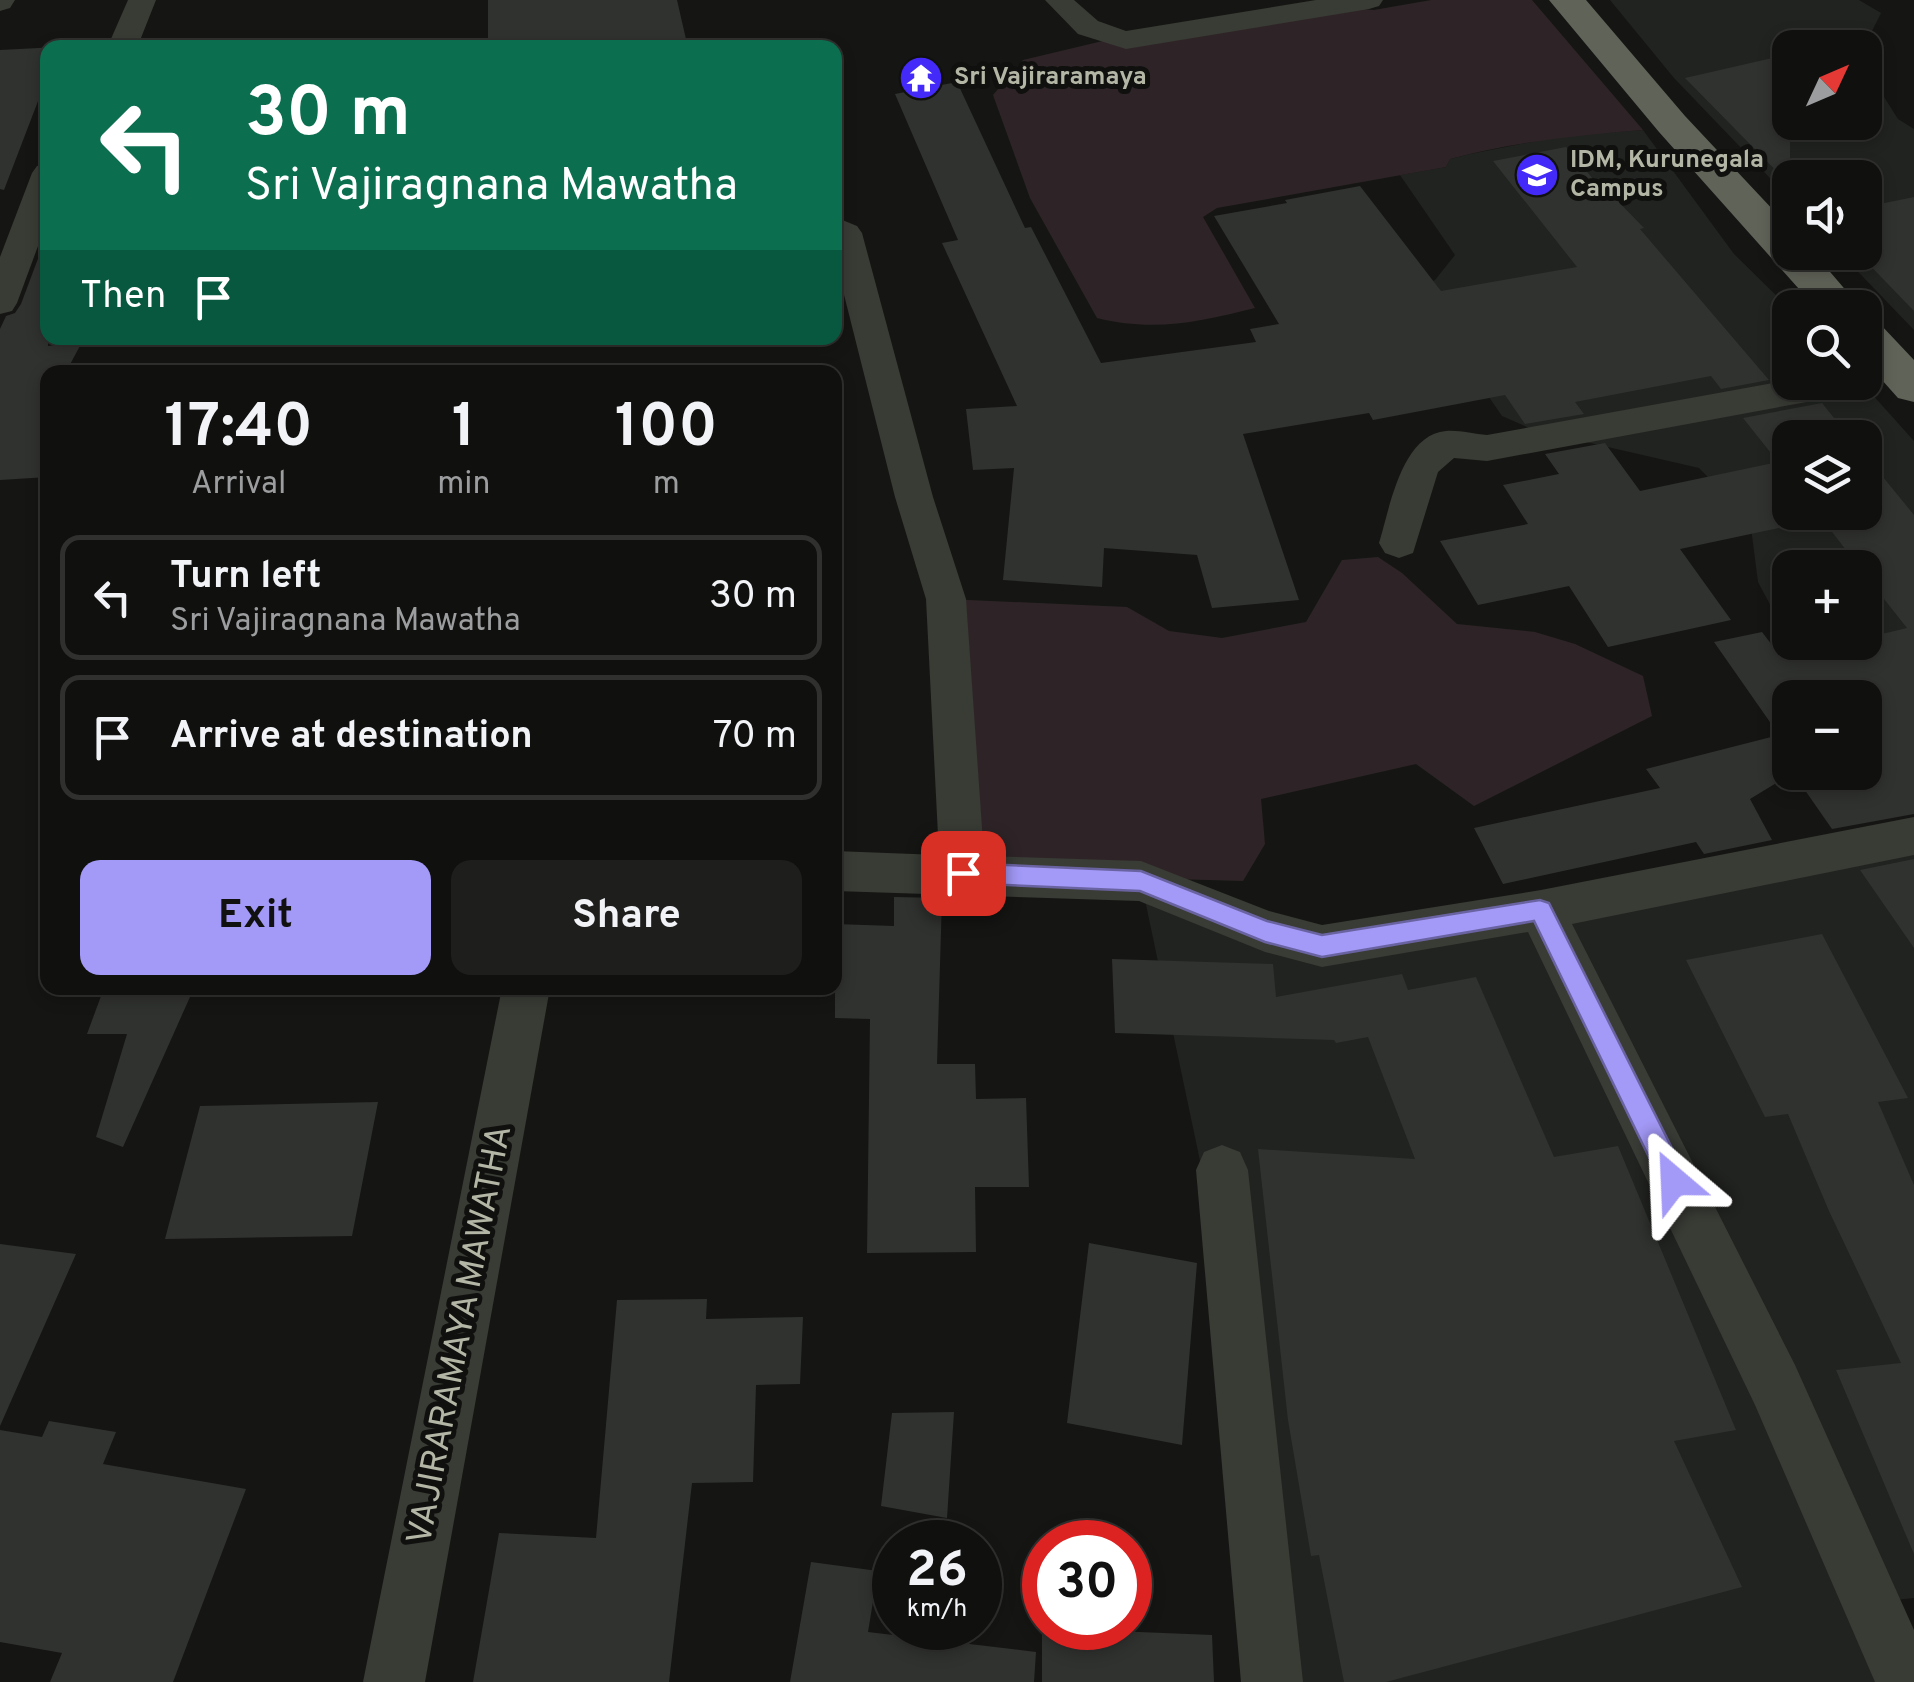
<!DOCTYPE html>
<meta charset="utf-8">
<style>
:root{--surface:#10100f;--page:#1e1e1d;--text:#f1f3f6;--muted:#9c9d9e;--line:#30302f;--accent:#a399f7}
body{margin:0;font-family:Overpass,sans-serif;background:var(--page);color:var(--text);height:100vh;display:flex;flex-direction:column;font-size:38px;white-space:nowrap}
*{box-sizing:border-box;margin:0}
p{font-size:32px;color:var(--muted)}
.icon{flex:none;width:55px;height:55px;fill:none;stroke:currentColor;stroke-width:2;stroke-linecap:round;stroke-linejoin:round}
.map{position:relative;flex:1;overflow:hidden}
.drawer{position:absolute;left:40px;top:365px;width:802px;height:630px;display:flex;flex-direction:column;background:var(--surface);border-radius:20px;box-shadow:0 5px 15px #0003,0 0 0 2px var(--line)}
.drawer>*{flex:none}
.banner{position:absolute;left:40px;top:40px;width:802px;height:305px;border-radius:20px;box-shadow:0 5px 15px #0003,0 0 0 2px var(--line);background:#0b6e4f;color:#fff;overflow:hidden}
.needle{width:65px;rotate:46deg}
.controls{position:absolute;left:1772px;top:30px;display:grid;gap:20px}
.controls a{display:grid;place-items:center;width:110px;height:110px;border-radius:20px;background:var(--surface);box-shadow:0 5px 15px #0003,0 0 0 2px var(--line);font-size:50px}
.speed{position:absolute;left:872px;top:1520px;display:flex;gap:20px;font-size:50px;font-weight:700;text-align:center}
.speed>*{display:grid;place-content:center;width:130px;height:130px;border-radius:50%;background:var(--surface);box-shadow:0 5px 15px #0003,0 0 0 2px var(--line);line-height:1}
.speed small{font-size:25px;font-weight:400}
.speed .limit{border:15px solid #d22;background:#fff;color:#111}
.pin{position:absolute;display:grid;place-items:center;width:85px;height:85px;color:#fff;margin:-42px;border-radius:20px;box-shadow:0 5px 15px #0006}
.me{position:absolute;width:110px;margin:-55px;rotate:334deg;stroke-linejoin:round;filter:drop-shadow(0 0 8px #0008)}
.turn{display:flex;align-items:center;gap:35px;height:210px;padding:0 40px;font-size:45px}
.turn .icon{width:130px;height:130px;stroke-width:2.5}
.turn b{display:block;font-size:70px;line-height:85px}
.then{display:flex;align-items:center;height:95px;padding:0 40px;background:#0003;gap:20px;font-size:38px}
.eta{display:flex;justify-content:space-evenly;align-items:center;height:170px;text-align:center}
.eta b{font-size:60px;font-weight:700;line-height:70px}
.button{display:flex;gap:20px;margin-top:auto;padding:20px 40px}
.button a{flex:1;height:115px;border-radius:20px;background:var(--accent);color:#111;font-size:40px;font-weight:700;line-height:115px;text-align:center}
.button a+a{background:var(--page);color:var(--text)}
ul{padding:0;list-style:none}
li{display:flex;align-items:center;gap:30px;height:125px;margin:0 20px 15px;padding:0 20px;border:5px solid var(--line);border-radius:20px}
li div{flex:1}
li b{display:block;font-size:38px}
li em{font-style:normal}
.map>svg:first-child{display:block}
</style>
<div class="map">
<svg width="1914" height="1682" viewBox="0 0 1914 1682">
<rect width="100%" height="100%" fill="#151614"/>
<!-- built -->
<path fill="#212320" fill-rule="evenodd" d="M1610,0H1859L1881,13L1864,47L1790,48V122H1865V67L1898,119L1914,129V330L1840,253L1865,252V178H1790V199L1674,78Z
M1643,130L1734,254L1790,309V382L1862,383L1914,441V808L1865,698L1808,676L1758,582L1750,520L1699,468L1534,430L1502,416L1416,291L1435,280L1455,255L1400,175L1446,167L1450,159L1470,154L1562,136ZM1790,438H1865V512H1790ZM1790,568H1865V642H1790Z
M1914,836V1598L1874,1602L1906,1682H1282L1269,1488L1141,881L1323,946Z"/>
<!-- green -->
<path fill="#2e2427" d="M1431,0H1532L1643,130C1578,135 1513,142 1450,159L1446,167L1217,208L1203,217L1255,308C1200,322 1153,332 1097,318L1030,198L993,95L1023,60L1111,39L1301,4L1374,10Z
M1378,557L1402,573L1457,624L1535,632L1575,644L1643,676L1652,716L1474,806L1416,764L1261,799L1265,844L1243,881L963,873L946,599L1127,607L1169,631L1222,638L1306,622L1342,560Z"/>
<!-- building -->
<path fill="#30322f" fill-rule="evenodd" d="M488,0H677L688,48H488Z
M58,48H48V75L4,190L0,189V50L58,47Z
M1790,54V185L1685,78Z
M957,82L1025,228L1031,227L1101,363L1256,342L1250,329L1279,324L1214,216L1287,203L1285,200L1360,186L1441,291L1577,267L1493,161L1566,147L1604,192L1608,191L1644,228L1640,229L1769,380L1721,389L1711,376L1575,402L1584,414L1525,424L1505,395L1373,420L1369,413L1243,434L1299,600L1212,608L1197,555L1104,548L1102,587L1003,580L1014,468L973,470L966,409L1017,406L942,243L958,240L895,94Z
M1914,197V311L1857,252H1865V207Z
M48,232V346L82,342L66,372H48V477L0,480V329L6,316L15,313L21,304Z
M1822,403L1850,438H1790V512H1865V455L1914,515V814L1832,829L1793,773L1750,799L1772,840L1704,854L1696,842L1503,884L1474,828L1660,788L1646,769L1779,735L1714,642L1762,632L1782,658L1848,642H1865V638L1907,628L1865,575V568H1860L1822,519L1680,549L1731,620L1608,647L1569,586L1478,605L1440,541L1528,524L1503,485L1559,474L1545,454L1605,443L1640,491L1778,462L1743,418ZM1790,698H1865V772H1790Z
M1914,859V948L1860,870Z
M894,897L942,898L937,1064H975L976,1099L1026,1098L1029,1187H975L976,1252L867,1253L870,1019L835,1018V924L894,926Z
M1822,934L1908,1098L1878,1102L1914,1185V1554L1836,1370L1901,1363L1829,1211L1788,1114L1765,1117L1686,960Z
M1112,959L1273,964L1276,997L1402,974L1408,990L1476,977L1554,1157L1618,1146L1736,1430L1674,1441L1742,1587L1386,1682H1344L1319,1555L1311,1556L1288,1420L1258,1149L1415,1159L1368,1037L1336,1043L1334,1040L1115,1033Z
M104,988H194L123,1147L96,1137L127,1034H87Z
M378,1102L352,1236L165,1239L200,1106Z
M1089,1243L1197,1263L1182,1445L1067,1423Z
M0,1244L76,1254L0,1426Z
M707,1299L706,1319L803,1317L800,1384L756,1385L753,1482L692,1483L669,1682H473L499,1533L596,1538L617,1300Z
M954,1412L947,1518L881,1506L892,1413Z
M49,1421L116,1432L103,1464L246,1489L173,1682H50L62,1653L0,1642V1430L42,1437Z
M811,1562L878,1571L868,1632L1036,1652L1034,1682H790Z
M1042,1628L1212,1635L1214,1682H1042Z"/>
<g fill="none" stroke-linecap="round" stroke-linejoin="round">
<!-- minor -->
<path fill="#393b35" fill-rule="evenodd" d="M0,0H15L10,8L0,11Z
M128,0H156L137,48H107Z
M1045,0H1074L1098,21L1126,31L1316,0H1383L1379,6L1369,9L1126,49L1078,34Z
M48,163V219L17,303L12,311L0,314V257L32,173L37,166Z
M835,217L857,226L862,233L933,497L966,599L984,856L1141,861L1269,911L1322,925L1541,890L1914,817V855L1572,924L1795,1365L1914,1630V1682H1875L1755,1405L1528,932L1322,967L1265,952L1139,901L835,891V851L939,855L926,599L895,497L835,259Z
M1865,377L1868,382L1863,391L1850,394L1487,461L1454,458L1438,472L1413,553L1399,558L1385,553L1379,543C1390,508 1401,435 1446,431C1459,430 1474,434 1487,435L1790,380L1865,382Z
M502,988H550L425,1682H363Z
M1222,1145L1240,1152L1248,1170L1303,1682H1241L1196,1170L1204,1152Z"/>
<!-- trunk -->
<path fill="#606358" fill-rule="evenodd" d="M1549,0H1586L1685,116L1790,228V252H1813L1861,308H1816L1659,132Z
M1865,320L1880,324L1914,360V402L1898,398L1865,361Z"/>
</g>
<!-- route -->
<path fill="#a399f7" stroke="#6a63a1" stroke-width="2.5" d="M963,863L1141,871L1267,921L1322,935L1540,900L1549,903L1684,1172L1688,1181L1684,1190L1674,1194L1665,1190L1534,921L1322,957L1265,942L1140,891L963,883L955,880L951,873L955,866Z"/>
<!-- icons -->
<defs>
<g id="temple-disc" transform="scale(2.25)"><circle r="9.5" fill="#442af8" stroke="#10110f"/><path d="M0-6L5-2H3V0L6.5 2.5H4V6H1.5V3h-3V6H-4V2.5H-6.5L-3 0V-2H-5Z" fill="#fff"/></g>
<g id="university-disc" transform="scale(2.25)"><circle r="9.5" fill="#442af8" stroke="#10110f"/><path d="M0-5L7-2L0 1L-7-2ZM-4 1L0 2.5L4 1V4Q0 6-4 4Z" fill="#fff"/></g>
</defs>
<g fill-rule="evenodd">
<use href="#temple-disc" x="921" y="78"/>
<use href="#university-disc" x="1537" y="175"/>
</g>
<g text-anchor="middle" dominant-baseline="central" stroke-width="10" stroke-linejoin="round" paint-order="stroke">
<!-- far-poi labels -->
<g font-size="25" font-weight="bold" fill="#b4b6a5" stroke="#10110f" text-anchor="start">
<text x="954" y="78">Sri Vajiraramaya</text>
<text x="1570" y="161">IDM, Kurunegala<tspan x="1570" dy="29">Campus</tspan></text>
</g>
<!-- near-street labels -->
<g font-size="35" fill="#b4b6a5" stroke="#10110f">
<text transform="translate(461 1335) rotate(-79)">VAJIRARAMAYA MAWATHA</text>
</g>
</g>
</svg>
<div class="controls">
<a><svg class="needle" viewBox="-14 -14 28 28"><path d="M0-13l5 13h-10z" fill="#e53935"/><path d="M0 13l5-13h-10z" fill="#9c9d9e"/></svg></a>
<a><svg class="icon" aria-label="sound" viewBox="0 0 24 24"><path d="M4 9h4l5-4v14l-5-4H4zM17 9q2 3 0 6"/></svg></a>
<a><svg class="icon" aria-label="search" viewBox="0 0 24 24"><circle cx="10" cy="10" r="6"/><path d="M15 15l6 6"/></svg></a>
<a><svg class="icon" aria-label="layers" viewBox="0 0 24 24"><path d="M12 4l9 5-9 5-9-5zM3 14l9 5 9-5"/></svg></a>
<a>+</a>
<a>−</a>
</div>
<div class="speed"><div>26<small>km/h</small></div><div class="limit">30</div></div>
<div class="pin" style="left:963px;top:873px;background:#d93025"><svg class="icon" aria-label="arrive" viewBox="0 0 24 24"><path d="M6 21V4h12l-3 4 3 4H6"/></svg></div>
<svg class="me" style="left:1674px;top:1181px" viewBox="-20 -20 40 40"><path d="M0-17L14 15 0 8-14 15z" fill="#a399f7" stroke="#fff" stroke-width="4"/></svg>
<div class="banner">
<div class="turn"><svg class="icon" aria-label="left" viewBox="0 0 24 24"><path d="M17 20v-9H6M10 6l-5 5 5 5"/></svg><div><b>30 m</b>Sri Vajiragnana Mawatha</div></div>
<div class="then">Then<svg class="icon" aria-label="arrive" viewBox="0 0 24 24"><path d="M6 21V4h12l-3 4 3 4H6"/></svg></div>
</div>
<section class="drawer">
<div class="eta">
<div><b>17:40</b><p>Arrival</p></div>
<div><b>1</b><p>min</p></div>
<div><b>100</b><p>m</p></div>
</div>
<ul>
<li><svg class="icon" aria-label="left" viewBox="0 0 24 24"><path d="M17 20v-9H6M10 6l-5 5 5 5"/></svg><div><b>Turn left</b><p>Sri Vajiragnana Mawatha</p></div><em>30 m</em></li>
<li><svg class="icon" aria-label="arrive" viewBox="0 0 24 24"><path d="M6 21V4h12l-3 4 3 4H6"/></svg><div><b>Arrive at destination</b></div><em>70 m</em></li>
</ul>
<div class="button"><a>Exit</a><a>Share</a></div>
</section>
</div>
